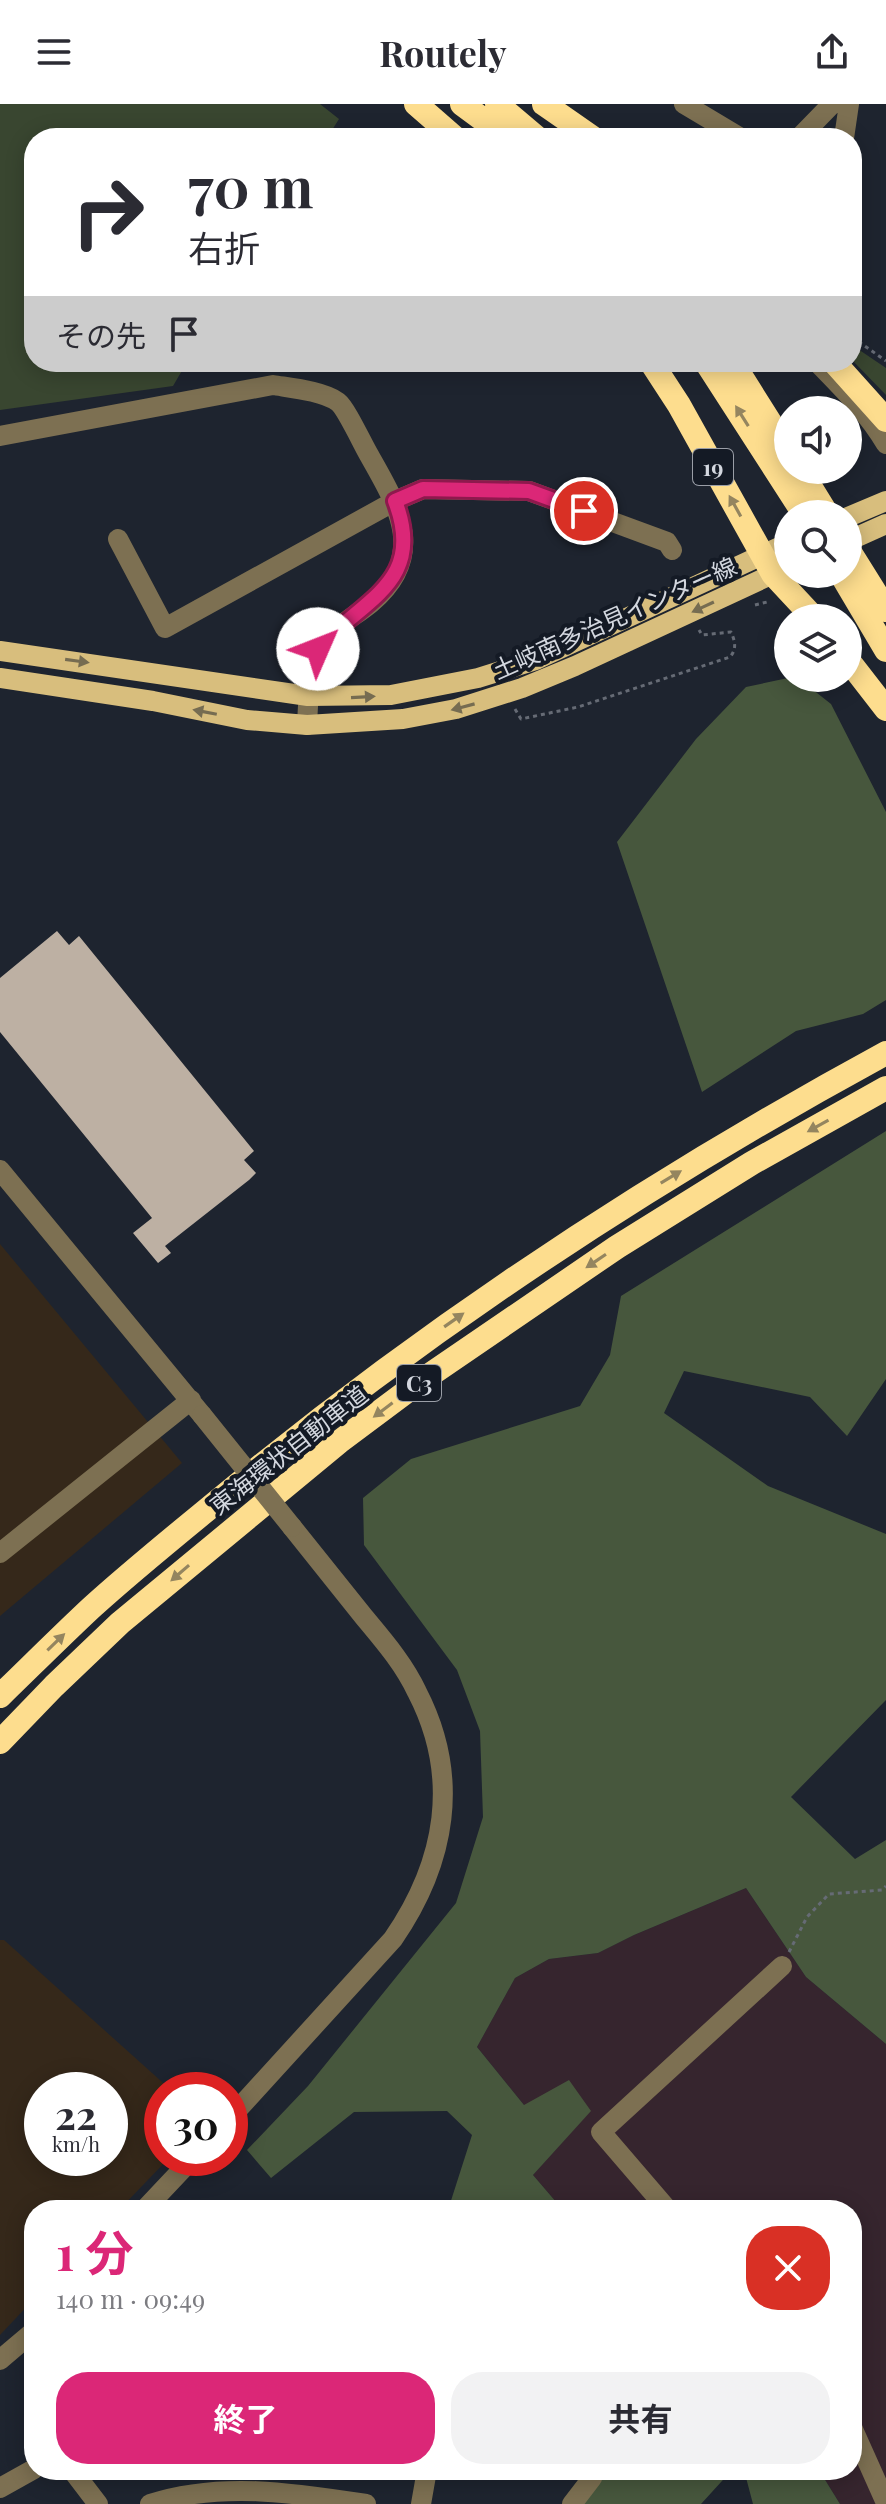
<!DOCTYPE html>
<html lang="ja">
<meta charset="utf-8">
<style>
:root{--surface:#fff;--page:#f2f2f3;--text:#2b2b33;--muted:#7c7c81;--accent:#db2777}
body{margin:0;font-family:"Playfair Display","Noto Sans JP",serif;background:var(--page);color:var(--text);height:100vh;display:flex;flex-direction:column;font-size:30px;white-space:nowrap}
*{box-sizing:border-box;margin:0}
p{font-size:26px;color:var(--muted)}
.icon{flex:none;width:44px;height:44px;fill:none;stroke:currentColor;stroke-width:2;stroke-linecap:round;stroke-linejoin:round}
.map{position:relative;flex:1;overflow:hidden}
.sheet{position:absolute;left:24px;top:2096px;width:838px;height:280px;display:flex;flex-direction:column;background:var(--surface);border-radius:32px;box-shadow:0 4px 20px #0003}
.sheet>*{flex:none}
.banner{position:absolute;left:24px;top:24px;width:838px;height:244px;border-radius:32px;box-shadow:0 4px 20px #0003;background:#fff;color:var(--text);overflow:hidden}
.tools{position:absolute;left:774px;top:292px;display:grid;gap:16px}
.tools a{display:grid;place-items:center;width:88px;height:88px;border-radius:50%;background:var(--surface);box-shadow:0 4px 20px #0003;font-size:40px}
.speed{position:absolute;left:24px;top:1968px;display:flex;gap:16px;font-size:40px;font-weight:700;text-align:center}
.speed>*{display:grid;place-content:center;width:104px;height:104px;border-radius:50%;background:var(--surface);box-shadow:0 4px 20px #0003;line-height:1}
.speed small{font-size:20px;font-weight:400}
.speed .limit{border:12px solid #d22;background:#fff;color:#111}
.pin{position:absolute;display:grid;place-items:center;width:68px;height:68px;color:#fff;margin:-34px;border:4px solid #fff;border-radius:50%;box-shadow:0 2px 8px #0007}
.me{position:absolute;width:88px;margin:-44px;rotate:46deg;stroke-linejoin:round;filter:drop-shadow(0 0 6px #0008)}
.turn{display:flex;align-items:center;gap:28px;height:168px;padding:0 32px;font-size:36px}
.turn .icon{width:104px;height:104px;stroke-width:2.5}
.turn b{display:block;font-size:56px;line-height:68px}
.then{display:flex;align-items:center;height:76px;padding:0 32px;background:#0003;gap:16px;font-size:30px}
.round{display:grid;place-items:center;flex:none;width:84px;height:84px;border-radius:32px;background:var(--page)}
.summary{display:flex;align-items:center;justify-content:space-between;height:136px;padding:0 32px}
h1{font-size:48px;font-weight:700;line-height:60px;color:var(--accent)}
.button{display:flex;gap:16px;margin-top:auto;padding:16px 32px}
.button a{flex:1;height:92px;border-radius:32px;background:var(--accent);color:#fff;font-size:32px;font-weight:700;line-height:92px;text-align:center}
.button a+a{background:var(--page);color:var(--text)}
header{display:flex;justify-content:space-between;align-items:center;height:104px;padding:0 32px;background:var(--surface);font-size:36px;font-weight:700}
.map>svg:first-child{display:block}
</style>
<header><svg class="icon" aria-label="menu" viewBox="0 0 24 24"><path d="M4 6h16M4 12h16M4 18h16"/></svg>Routely<svg class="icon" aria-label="share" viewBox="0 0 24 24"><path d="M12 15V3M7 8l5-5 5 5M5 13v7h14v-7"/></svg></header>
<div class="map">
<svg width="886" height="2400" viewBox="0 0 886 2400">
<rect width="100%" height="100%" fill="#1e242f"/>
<!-- commercial -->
<path fill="#35281a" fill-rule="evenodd" d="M0,1140L182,1359L0,1512Z
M0,1836H4L171,1986H162V2054H169L119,2106H34V2195L0,2231ZM42,1986H110V2054H42Z"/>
<!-- education -->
<path fill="#36252e" d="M746,1784L806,1873L886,1940V2400H840L819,2366H852V2106H563L533,2071L590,2007L524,2001L477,1943L515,1874L549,1855L598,1849L634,1831Z"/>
<!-- green -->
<path fill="#394630" d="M0,0H320L339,15L327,34H34V258H187L173,282L0,306Z
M852,241L886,264V291L852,256Z"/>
<!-- forest -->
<path fill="#47573d" d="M788,574H798L831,600L886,708V896L863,910L796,927L702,988L617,738L696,635L746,583Z
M886,1027V1275L847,1332L810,1293L684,1267L664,1309L768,1382L886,1430V1596L791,1693L855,1755L886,1736V1940L806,1873L746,1784L634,1831L598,1849L549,1855L515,1874L477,1943L524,2001L569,1976L591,2007L533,2071L563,2106H448L472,2031L447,2007L354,2008L271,2074L247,2046L308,1982L456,1799L483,1713L480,1627L457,1566L364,1441L363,1394L411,1355L580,1302L610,1251L621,1192Z
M606,2366H732L701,2400H580Z
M744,2366H819L840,2400H753Z"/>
<!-- building -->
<path fill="#bdb0a3" d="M57,827L69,841L79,832L254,1047L244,1056L256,1069L249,1076L165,1142L171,1149L158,1159L133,1129L152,1114L0,928V874Z"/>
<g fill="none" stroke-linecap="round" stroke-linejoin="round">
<!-- path -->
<path stroke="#666b75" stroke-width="3" stroke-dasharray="4 4" stroke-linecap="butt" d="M852,233L886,257
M755,501L767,498
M515,605L521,615L578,603L730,553C737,545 735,537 731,528L702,531L699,526
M789,1848L807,1813L829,1790L882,1786L886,1782"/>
<!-- minor -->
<path stroke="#7d7052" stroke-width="20" d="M684,0L741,34
M799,34L832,0
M844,34L849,0
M817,258C842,284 868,309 886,340
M0,332L273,281C291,284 323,287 338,298C346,304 363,341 369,351C398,402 428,451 371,499C354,513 332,524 320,543C309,560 308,601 307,621
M118,435L165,524L395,397L423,385L529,387L667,438L672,446
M0,1066L202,1311
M0,1449L191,1296
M230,2014L393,1835C446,1758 461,1673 417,1588C404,1560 384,1537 364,1513C340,1483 316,1453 292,1423
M144,2106L193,2054
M668,2106L601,2028L782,1862
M0,2256L34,2227
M852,2323L886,2399
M72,2366L98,2400
M0,2384L34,2365
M150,2400C221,2377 295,2389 366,2400
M421,2400L427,2366
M572,2400L592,2374L588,2366"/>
<!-- major -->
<path stroke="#d8be7d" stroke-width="20" d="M848,413L886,397
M848,437L886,420
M0,547L308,592L391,591L478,574L536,556L788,439
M0,574L153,597L247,616L307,621L403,615L456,605L522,584L575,562L788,463"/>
<!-- highway -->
<path stroke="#fddd8e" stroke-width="24" d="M416,0L455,34
M462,0L508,34
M497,0L537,34
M544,0L593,34
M651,258L679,301L773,470L814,514
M706,258L804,410
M732,258L788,347
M834,258L886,316
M800,366L827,410
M848,445L886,506
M841,470L886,546
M848,556L886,605
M0,1592C30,1563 60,1533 91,1504C134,1465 180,1428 225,1391C430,1222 652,1076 886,949
M0,1638L54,1582L120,1519L339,1338L418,1279L617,1143L752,1059L886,984"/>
<!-- minor-bridge -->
<path stroke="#7d7052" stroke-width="20" d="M202,1311L292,1423"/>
</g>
<!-- one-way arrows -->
<defs><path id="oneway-solid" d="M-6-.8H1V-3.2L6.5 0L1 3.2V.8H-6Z" transform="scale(2)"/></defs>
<g fill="#94855f">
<use href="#oneway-solid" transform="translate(742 312) rotate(-122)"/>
<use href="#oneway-solid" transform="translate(735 402) rotate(-119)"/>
<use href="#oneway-solid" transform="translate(818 1022) rotate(151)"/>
<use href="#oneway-solid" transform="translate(671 1073) rotate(-31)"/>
<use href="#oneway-solid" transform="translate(596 1157) rotate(146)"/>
<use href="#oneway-solid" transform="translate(454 1216) rotate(-35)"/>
<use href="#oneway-solid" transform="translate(383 1306) rotate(143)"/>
<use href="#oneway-solid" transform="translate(180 1469) rotate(139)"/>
<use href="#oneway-solid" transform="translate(56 1538) rotate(-44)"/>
</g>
<g fill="#766c51">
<use href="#oneway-solid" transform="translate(703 503) rotate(155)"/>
<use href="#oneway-solid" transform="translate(77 557) rotate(8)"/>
<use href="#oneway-solid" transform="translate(363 593) rotate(-3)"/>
<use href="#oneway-solid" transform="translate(463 603) rotate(165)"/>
<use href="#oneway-solid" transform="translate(205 608) rotate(-169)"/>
</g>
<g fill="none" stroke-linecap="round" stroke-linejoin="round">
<!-- route casing -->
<g stroke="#8e194d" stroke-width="20">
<path id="route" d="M318,545C361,495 427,480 395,397L423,385L529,387L584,407"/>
</g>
<!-- route -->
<use href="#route" stroke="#db2777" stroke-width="14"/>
</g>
<g text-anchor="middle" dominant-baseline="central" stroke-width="8" stroke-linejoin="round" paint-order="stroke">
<!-- shield labels -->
<g fill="#141a25" stroke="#9a9ea7" stroke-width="2">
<rect x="693" y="345" width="40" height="36" rx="6"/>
<rect x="397" y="1261" width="44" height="36" rx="6"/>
</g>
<g font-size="22" font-weight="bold" fill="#d3d7df">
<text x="713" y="363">19</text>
<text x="419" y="1279">C3</text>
</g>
<!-- street labels -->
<g font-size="24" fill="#d3d7df" stroke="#141a25">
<text transform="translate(614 513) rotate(-24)">土岐南多治見インター線</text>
<text transform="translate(288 1345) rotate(-38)">東海環状自動車道</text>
</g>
</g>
</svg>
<div class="tools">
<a><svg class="icon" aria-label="sound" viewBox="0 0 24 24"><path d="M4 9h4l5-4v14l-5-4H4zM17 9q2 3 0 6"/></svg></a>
<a><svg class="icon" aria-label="search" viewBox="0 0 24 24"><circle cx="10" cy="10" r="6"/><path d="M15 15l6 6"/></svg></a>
<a><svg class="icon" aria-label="layers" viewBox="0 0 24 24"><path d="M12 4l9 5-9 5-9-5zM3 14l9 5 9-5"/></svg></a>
</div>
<div class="speed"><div>22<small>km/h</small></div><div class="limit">30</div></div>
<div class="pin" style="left:584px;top:407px;background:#d93025"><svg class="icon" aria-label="arrive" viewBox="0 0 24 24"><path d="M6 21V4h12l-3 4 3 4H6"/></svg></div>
<svg class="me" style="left:318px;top:545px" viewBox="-20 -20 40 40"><circle r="19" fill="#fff"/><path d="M0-13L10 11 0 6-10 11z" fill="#db2777"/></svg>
<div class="banner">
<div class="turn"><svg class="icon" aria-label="right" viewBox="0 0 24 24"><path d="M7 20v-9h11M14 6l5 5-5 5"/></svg><div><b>70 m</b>右折</div></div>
<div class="then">その先<svg class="icon" aria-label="arrive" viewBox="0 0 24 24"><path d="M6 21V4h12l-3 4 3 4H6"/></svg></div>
</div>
<section class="sheet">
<div class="summary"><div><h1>1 分</h1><p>140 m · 09:49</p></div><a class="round" style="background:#d93025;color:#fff"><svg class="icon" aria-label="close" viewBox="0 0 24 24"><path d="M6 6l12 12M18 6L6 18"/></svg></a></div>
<div class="button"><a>終了</a><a>共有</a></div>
</section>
</div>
